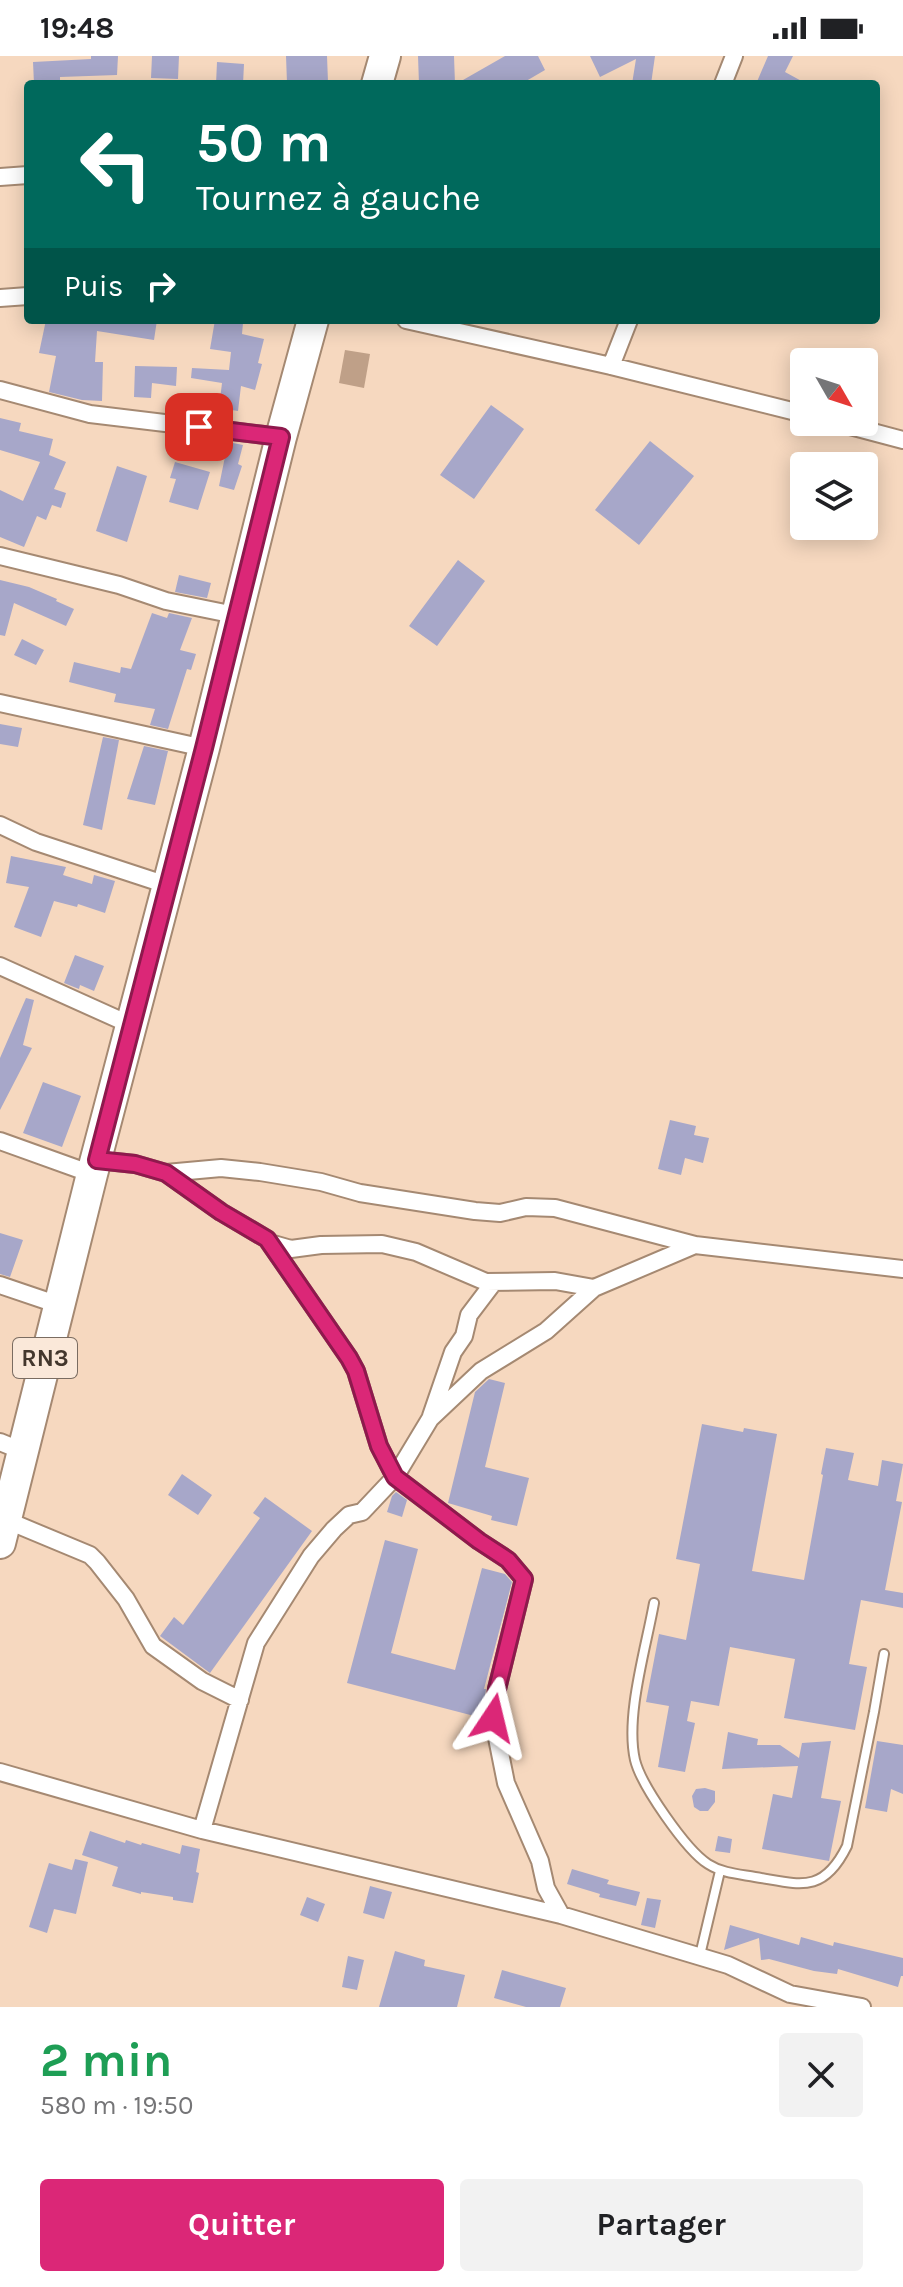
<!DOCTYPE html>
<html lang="fr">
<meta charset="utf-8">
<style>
:root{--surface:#fff;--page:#f2f2f2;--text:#202124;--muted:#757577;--accent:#db2777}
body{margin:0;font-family:Karla,sans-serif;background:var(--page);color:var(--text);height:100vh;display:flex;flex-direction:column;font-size:30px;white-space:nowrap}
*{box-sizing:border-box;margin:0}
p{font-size:26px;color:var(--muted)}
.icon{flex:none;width:44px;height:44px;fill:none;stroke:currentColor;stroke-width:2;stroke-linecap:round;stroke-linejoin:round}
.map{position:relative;height:1951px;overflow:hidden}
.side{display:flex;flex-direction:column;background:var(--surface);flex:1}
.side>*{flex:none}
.top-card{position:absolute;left:24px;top:24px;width:856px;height:244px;border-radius:8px;box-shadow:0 4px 20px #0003;background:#00695c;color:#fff;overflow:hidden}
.needle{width:52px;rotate:129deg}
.controls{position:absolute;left:790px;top:292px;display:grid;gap:16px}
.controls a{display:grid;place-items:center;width:88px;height:88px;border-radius:8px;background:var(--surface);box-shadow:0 4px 20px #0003;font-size:40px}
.pin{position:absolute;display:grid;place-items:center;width:68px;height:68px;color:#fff;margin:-34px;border-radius:16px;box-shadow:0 4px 12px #0006}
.me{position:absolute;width:88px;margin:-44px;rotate:10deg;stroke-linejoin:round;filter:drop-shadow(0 0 6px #0008)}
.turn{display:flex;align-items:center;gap:28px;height:168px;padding:0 40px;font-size:36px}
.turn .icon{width:104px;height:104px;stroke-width:2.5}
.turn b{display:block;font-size:56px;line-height:68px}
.then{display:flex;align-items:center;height:76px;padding:0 40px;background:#0003;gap:16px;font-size:30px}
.round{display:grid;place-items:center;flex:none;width:84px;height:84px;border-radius:8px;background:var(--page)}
.summary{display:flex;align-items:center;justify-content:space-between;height:136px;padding:0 40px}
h1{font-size:48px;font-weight:700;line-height:60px;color:#1e9e55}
.button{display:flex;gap:16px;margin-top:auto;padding:16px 40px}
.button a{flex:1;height:92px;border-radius:8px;background:var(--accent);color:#fff;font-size:32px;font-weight:700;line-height:92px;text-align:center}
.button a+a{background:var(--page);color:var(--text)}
.status{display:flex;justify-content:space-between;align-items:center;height:56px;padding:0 40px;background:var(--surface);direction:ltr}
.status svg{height:22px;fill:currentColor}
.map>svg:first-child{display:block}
</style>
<div class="status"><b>19:48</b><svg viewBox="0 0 49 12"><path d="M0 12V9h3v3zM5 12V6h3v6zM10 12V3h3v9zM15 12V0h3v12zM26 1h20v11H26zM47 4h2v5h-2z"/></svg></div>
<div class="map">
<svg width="903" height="1951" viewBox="0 0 903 1951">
<rect width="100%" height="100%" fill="#f6d8bf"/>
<!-- forest -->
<path fill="#bfa088" d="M345,294L370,298L364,332L339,327Z"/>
<!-- building -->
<path fill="#a7a7c9" d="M91,0H118L117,19L60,21V28H34L33,6L91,3Z
M152,0H179L178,23L151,22Z
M286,0H327L328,26L287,27Z
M418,0H454L455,28H419Z
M505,0H538L545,14L521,28H456Z
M590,0H655L651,28H632L636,3L600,21Z
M768,0H793L785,16L807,28H756Z
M217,6L244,8L243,28H216Z
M46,264H157L154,284L97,275L95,306H103L102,345L82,344L49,336L56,300L39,297Z
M215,264L243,267L242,278L264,283L258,307L262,308L255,334L241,330L238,355L219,352L222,327L191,322L192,312L229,314L231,296L210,293Z
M135,310L177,311L176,330L152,327L151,342L134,341Z
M491,349L524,373L474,443L440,419Z
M0,362L21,367L19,375L53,383L49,399L66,406L54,433L66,437L61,452L52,449L46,464L37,460L24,491L0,481V434L23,445L40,406L0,394Z
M650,385L694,420L639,489L595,454Z
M228,386L243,389L238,408L242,410L234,434L219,430Z
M175,406L210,416L198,454L169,446L176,423L170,422Z
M117,410L147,420L127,486L96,475Z
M458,504L485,525L437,590L409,570Z
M179,519L211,527L207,542L175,536Z
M0,524L29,531L57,543L56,545L74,553L66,570L14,547L5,580L0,579Z
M152,557L167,562L169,557L192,562L180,594L196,598L191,614L187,613L168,673L150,669L155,653L114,646L116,638L69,626L74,606L120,617L121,611L131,613Z
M22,583L44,594L36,609L14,599Z
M0,668L22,672L18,691L0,688Z
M103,681L119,684L102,774L83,769Z
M144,690L168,695L155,749L127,743Z
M11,800L66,811L63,819L92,828L94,819L115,825L105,857L78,848L77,851L54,845L41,881L14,871L29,831L6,827Z
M75,899L104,910L94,935L80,929L79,933L64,927Z
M26,942L34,944L23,989L32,992L0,1054V1002Z
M43,1026L81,1040L62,1091L23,1077Z
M670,1064L696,1070L694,1079L709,1082L703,1107L685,1102L681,1119L658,1113Z
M0,1177L23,1184L10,1221L0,1218Z
M489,1323L505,1327L485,1411L529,1422L517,1470L491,1464L492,1460L448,1447L475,1336Z
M702,1368L743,1376L744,1372L777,1378L752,1515L804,1524L823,1419L821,1418L826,1392L854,1397L848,1424L878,1430L882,1404L903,1408L896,1445L902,1446L885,1534L903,1537V1552L861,1544L849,1608L867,1611L855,1674L784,1662L795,1603L730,1591L719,1650L691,1645L687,1665L695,1667L685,1716L658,1711L669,1650L646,1646L659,1578L686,1584L700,1508L676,1503Z
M182,1418L212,1439L198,1459L168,1439Z
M396,1436L407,1444L402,1461L387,1456L392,1440Z
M265,1441L312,1475L210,1617L160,1580L174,1561L183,1569L260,1462L253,1457Z
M385,1484L418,1493L391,1597L455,1614L482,1512L505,1518L512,1526L484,1633H486L482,1662L347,1627Z
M728,1676L758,1683L757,1689H780L799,1702L802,1687L831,1685L821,1742L841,1745L829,1805L762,1793L773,1738L792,1742L798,1710L722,1713Z
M877,1685L903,1689V1738L891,1733L887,1756L865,1752Z
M705,1732L715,1735V1746L708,1755H700L694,1751L692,1740L696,1733Z
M90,1775L125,1787L126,1784L141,1789L142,1787L180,1798L182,1789L200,1793L196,1816L199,1817L193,1847L173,1844V1841L141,1836V1838L112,1830L118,1811L82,1799Z
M718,1780L732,1783L730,1797L715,1795Z
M75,1803L88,1806L76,1858L54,1853L47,1877L29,1871L49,1807L72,1814Z
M572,1813L609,1824L607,1828L640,1836L636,1850L599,1841L600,1838L567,1828Z
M370,1830L392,1836L384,1863L363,1857Z
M307,1841L325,1848L318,1866L300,1859Z
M647,1842L661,1844L655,1872L641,1869Z
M730,1869L799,1889L801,1881L833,1890L834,1886L903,1902V1920H901L898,1931L838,1913L837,1918L814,1915L769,1903L761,1904L759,1882L724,1894Z
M395,1895L425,1904L424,1910L465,1919L457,1951H379Z
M348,1900L364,1904L357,1934L342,1931Z
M502,1914L566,1932L560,1951H526L494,1942Z"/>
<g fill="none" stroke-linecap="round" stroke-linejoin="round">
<!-- lane casing -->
<g stroke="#a58972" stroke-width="12">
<path id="lane" d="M654,1547C646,1592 625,1660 635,1704C641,1729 686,1794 708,1808C722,1817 738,1818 755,1821C799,1828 823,1839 847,1790L874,1656L884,1598
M700,1899L720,1815"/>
</g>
<!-- street casing -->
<g stroke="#a58972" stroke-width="20">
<path id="street" d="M723,28L734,0
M0,121L28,119
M0,242L28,240
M406,264L611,310L804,358
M611,310L629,264
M0,334L90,358L281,381
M835,366L903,384
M0,500L119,529L166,545L235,559
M0,647L204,692
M0,769L36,786L167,829
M0,910L131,969
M0,1085L92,1118
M97,1104L135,1108L166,1117L221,1156L267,1183L349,1302L356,1315L379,1390L395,1421L479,1485L508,1504L524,1523L497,1633L493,1662L506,1727L540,1805L546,1832L561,1859
M166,1117L221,1112L260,1116L321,1126L360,1137L475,1155L500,1157L526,1151L555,1152L695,1189L903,1213
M270,1187L291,1193L321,1189L382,1188L416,1196L486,1226L555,1225L594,1232
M0,1229L59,1249
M431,1360L453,1296L464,1280L469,1259L494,1226
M0,1386L22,1395
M6,1464L90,1499L97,1506L126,1543L153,1590L202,1625L240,1644
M0,1716L202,1774L561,1859L728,1909L790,1938L862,1951
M202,1774L256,1587L311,1500L334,1473L349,1459L362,1456L395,1421L430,1363L481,1315L546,1275L594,1232L695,1189"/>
</g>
<!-- highway casing -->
<g stroke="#a58972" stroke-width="34">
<path id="highway" d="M377,28L385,0
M0,1487L92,1118L204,692L281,381L313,264"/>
</g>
<!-- lane -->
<use href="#lane" stroke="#fff" stroke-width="8"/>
<!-- street -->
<use href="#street" stroke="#fff" stroke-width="16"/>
<!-- highway -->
<use href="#highway" stroke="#fff" stroke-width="30"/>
</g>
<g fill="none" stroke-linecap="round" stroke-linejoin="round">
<!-- route casing -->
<g stroke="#8e194d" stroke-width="20">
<path id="route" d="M199,371L281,381L204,692L97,1104L135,1108L166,1117L221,1156L267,1183L349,1302L356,1315L379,1390L395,1421L479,1485L508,1504L524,1523L497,1633L493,1662"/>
</g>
<!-- route -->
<use href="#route" stroke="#db2777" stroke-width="14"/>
</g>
<g text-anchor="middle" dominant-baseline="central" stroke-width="6" stroke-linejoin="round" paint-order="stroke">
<!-- shield labels -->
<rect fill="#fae8d9" stroke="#7a6c61" stroke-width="2" x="13" y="1282" width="64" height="40" rx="6"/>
<g font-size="24" font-weight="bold" fill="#43372d">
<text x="45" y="1302">RN3</text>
</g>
</g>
</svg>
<div class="controls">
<a><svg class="needle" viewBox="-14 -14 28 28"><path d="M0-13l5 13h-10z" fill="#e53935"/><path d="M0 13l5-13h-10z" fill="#757577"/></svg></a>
<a><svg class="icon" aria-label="layers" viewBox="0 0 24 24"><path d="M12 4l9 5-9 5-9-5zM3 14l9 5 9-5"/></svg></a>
</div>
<div class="pin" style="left:199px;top:371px;background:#d93025"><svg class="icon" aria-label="arrive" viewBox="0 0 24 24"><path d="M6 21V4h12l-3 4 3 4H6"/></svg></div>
<svg class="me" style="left:493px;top:1662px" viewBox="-20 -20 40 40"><path d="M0-17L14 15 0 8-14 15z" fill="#db2777" stroke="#fff" stroke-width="4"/></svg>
<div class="top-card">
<div class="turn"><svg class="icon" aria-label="left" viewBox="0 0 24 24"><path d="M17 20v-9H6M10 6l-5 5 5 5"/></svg><div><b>50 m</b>Tournez à gauche</div></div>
<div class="then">Puis<svg class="icon" aria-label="right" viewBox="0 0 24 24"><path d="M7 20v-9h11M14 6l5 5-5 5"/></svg></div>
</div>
</div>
<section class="side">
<div class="summary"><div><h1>2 min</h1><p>580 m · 19:50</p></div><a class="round"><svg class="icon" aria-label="close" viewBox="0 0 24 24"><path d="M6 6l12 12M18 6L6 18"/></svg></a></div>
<div class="button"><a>Quitter</a><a>Partager</a></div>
</section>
